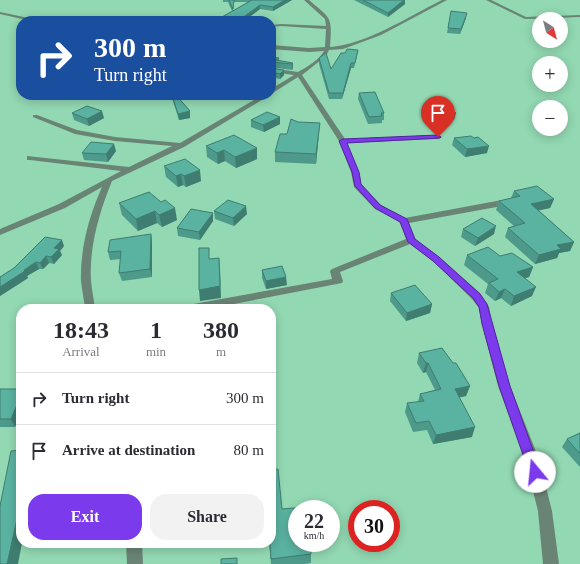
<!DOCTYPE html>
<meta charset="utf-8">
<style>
:root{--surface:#fff;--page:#f2f2f3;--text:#2b2b33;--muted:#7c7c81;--line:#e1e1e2;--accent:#7c3aed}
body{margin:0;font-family:Georgia,serif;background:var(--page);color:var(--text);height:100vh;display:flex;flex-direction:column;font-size:15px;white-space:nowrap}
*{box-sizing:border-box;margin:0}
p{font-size:13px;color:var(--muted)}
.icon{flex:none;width:22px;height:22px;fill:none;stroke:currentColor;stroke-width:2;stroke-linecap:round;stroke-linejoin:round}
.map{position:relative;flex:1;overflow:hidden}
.details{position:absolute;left:16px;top:304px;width:260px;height:244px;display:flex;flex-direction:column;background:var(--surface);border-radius:16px;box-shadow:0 2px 10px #0003}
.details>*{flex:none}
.banner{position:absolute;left:16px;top:16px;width:260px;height:84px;border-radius:16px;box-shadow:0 2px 10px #0003;background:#1a4fa0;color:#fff;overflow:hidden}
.needle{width:26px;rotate:144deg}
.fabs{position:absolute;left:532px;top:12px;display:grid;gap:8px}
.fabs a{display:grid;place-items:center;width:36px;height:36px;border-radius:50%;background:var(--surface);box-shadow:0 2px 10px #0003;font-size:20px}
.speed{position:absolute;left:288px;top:500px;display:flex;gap:8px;font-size:20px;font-weight:700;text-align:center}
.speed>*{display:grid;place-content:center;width:52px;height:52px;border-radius:50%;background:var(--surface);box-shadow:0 2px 10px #0003;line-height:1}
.speed small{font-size:10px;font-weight:400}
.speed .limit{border:6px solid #d22;background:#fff;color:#111}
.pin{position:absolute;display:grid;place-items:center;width:34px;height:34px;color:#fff;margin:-41px -17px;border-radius:50% 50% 50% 0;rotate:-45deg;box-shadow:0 0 4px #0007}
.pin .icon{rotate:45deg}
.me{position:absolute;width:44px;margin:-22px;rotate:343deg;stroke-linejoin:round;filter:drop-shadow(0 0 3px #0008)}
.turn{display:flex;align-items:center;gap:14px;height:84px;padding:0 12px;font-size:18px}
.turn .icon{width:52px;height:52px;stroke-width:2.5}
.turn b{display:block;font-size:28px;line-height:34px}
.eta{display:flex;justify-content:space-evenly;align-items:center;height:68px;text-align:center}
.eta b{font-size:24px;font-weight:600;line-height:28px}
.primary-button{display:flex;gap:8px;margin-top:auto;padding:8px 12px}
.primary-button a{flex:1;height:46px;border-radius:16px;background:var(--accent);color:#fff;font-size:16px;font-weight:600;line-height:46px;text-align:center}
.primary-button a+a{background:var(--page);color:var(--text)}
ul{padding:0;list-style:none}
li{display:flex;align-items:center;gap:12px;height:52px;padding:0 12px;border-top:1px solid var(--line)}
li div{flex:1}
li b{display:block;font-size:15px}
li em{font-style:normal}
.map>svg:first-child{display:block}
</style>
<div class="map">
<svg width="580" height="564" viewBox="0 0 580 564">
<rect width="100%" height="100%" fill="#92d8b2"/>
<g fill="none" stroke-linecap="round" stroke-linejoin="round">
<!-- minor -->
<path fill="#698474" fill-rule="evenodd" d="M304,0H309C332,20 332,16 330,47C365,45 410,16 442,0H447L381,35L343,49L329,50L326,56L302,75L345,139L438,135L442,137L438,139L347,143L359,172L361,184L381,205L405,218L502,200L506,203L502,206L409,223L415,239L439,257L480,293L489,307L492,324L510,386L539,459L552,511L559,564H543L538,511L525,459L498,386L482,324L479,308L472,299L433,261L410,244L340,272L343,281L342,283L208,309H183L184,306L188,305L332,279L330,271L332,269L406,239L400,222L375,209L354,187L351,172L339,141L298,77L271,94V89L294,75L271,72V68L298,72C307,67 319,60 324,51L309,52L271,49V45L309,48L325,47L326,29L281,26L271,27V25L281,24L326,26L325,19Z
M486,0H491L526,17L580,15V17L525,19Z
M0,12L38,20L40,21H31L0,14Z
M227,95H270L184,147L112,181C99,213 89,247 91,281C92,291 94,300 95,309H85C84,300 82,290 81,281C80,249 89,216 102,187L65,208L0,235V229L59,204L121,171L30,160H27V156L129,167L172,146L115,141L75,134L33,117V115H37L77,130L115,137L180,143L254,100L230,97Z
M126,543H142L143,564H127Z"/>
</g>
<!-- wall -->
<path fill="#4d998a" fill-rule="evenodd" d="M223,0H292L273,11L260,9L244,21H215L232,11L228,2H223ZM234,2H248L233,11Z
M354,0H405V4L388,17Z
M451,11L466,18L460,34L447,33Z
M358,50L357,56L354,68H351L342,99H329L319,64V58L331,69Z
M271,57L279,58V61L293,63V68L292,70L271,67Z
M271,68L284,75L280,79L271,77Z
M359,93L384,113V120H382V123L368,124L358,99Z
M171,95H176L190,111V118L179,120Z
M431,106L454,120L442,122L430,113Z
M72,113L104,118L89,126L74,120Z
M280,117V124L264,132L251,127V120Z
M319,133L316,164L275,162V152L287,134Z
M454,138L487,153L465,157L452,145Z
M206,146L257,159L236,168L225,161L218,164L207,157Z
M116,151L108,162L84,160L82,153Z
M164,166L201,181L186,187L183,185L178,187L166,177Z
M514,191L554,199L550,208L538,210L574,242L570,251L559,253L557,258L535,264L505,237L508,228L514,226L496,210L499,201L511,198Z
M149,192L177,220L162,227L157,223L138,231L122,215L119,203Z
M214,211L247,214L234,226L215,219Z
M213,213V221L200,240L178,236L177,228Z
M463,229L494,234L475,246L461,237Z
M151,234L152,242V277L122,281L119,273L121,259L110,260L108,252Z
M64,246L60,251L62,255L54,264L49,263L43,269H39L27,276L28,278L0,296V277L14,268Z
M467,255L500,256L533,267L529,277L525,278L532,296L511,306L501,298L495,301L485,293L488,284L464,265Z
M262,270L287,285L266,289L262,278Z
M391,293L432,304L430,313L406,321L390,301Z
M419,353L453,363L470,386L466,396L459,397L472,437L433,444L427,430L413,432L405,412L407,403L418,402L420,394L435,390L426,372L423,373L417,363Z
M0,389H21V414L15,427H0Z
M580,433V467L562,447L567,439Z
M269,543L311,554V563L305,564H271Z"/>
<!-- shaded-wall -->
<path fill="#3f7d71" d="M285,0H292L273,11V7Z
M404,0H405V4L388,17V13Z
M260,5V9L244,21H238Z
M467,13L466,18L460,34L461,29Z
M276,28V33L271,39V34Z
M293,63V68L292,70V64Z
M351,63V68L342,99L343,93Z
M284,70V75L280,79V74Z
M102,111L104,118L89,126L87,119Z
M190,111V118L179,120L178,114Z
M456,113L454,120L442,122L443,115Z
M280,117V124L264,132L263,125Z
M320,123L319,133L316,164V154Z
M114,144L116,151L108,162L106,154Z
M489,146L487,153L465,157L467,149Z
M257,148V159L236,168L235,157Z
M224,150L225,161L218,164L217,153Z
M200,170L201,181L186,187L184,176Z
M181,174L183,185L178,187L176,176Z
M554,199L550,208L528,213L531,204Z
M246,206L247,214L234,226L233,218Z
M175,208L177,220L162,227L159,215Z
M155,211L157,223L138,231L136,219Z
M213,213V221L200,240L199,232Z
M496,226L494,234L475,246L478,238Z
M151,234L152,242V277L150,269Z
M62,240L64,246L60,251L62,255L54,264L51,257L54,248Z
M574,242L570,251L559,253L557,258L535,264L539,255L557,245Z
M46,256L49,263L43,269L40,263Z
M219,258L220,269L221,298L200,301L199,290Z
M36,262L39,269L27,276L28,278L0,296V287Z
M533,267L529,277L514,282L517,272Z
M286,277L287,285L266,289V281Z
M536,287L532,296L511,306L514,296Z
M505,289L501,298L495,301L499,292Z
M432,304L430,313L406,321L407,313Z
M426,363H428L426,372L423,373Z
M470,386L466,396L452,399L455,389Z
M21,395V414L15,427L11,419Z
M475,427L472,437L433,444L436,435Z
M21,501V543H22L18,564H7Z"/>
<!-- building -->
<path fill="#5ab2a1" stroke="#3f7d71" d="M229,0H234L233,9Z
M252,0H285L273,7L260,5L238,21H240H215Z
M363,0H404L388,13Z
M451,11L467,13L461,29L448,28Z
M271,28H276L271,34Z
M347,49L358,50L355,63H351L343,93H329L319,58L326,53L331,69L341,53H345Z
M271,57L279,58L276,60L293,63L292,64L271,62Z
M271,68L284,70L280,74L271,72Z
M375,92L384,113H381L382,116L369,117L359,93Z
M172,95H176L190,111L178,114Z
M444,104L456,113L443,115L431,106Z
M87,106L102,111L87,119L72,113Z
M267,112L280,117L263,125L251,120Z
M291,119L298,122L320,123L316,154L275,152L280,134H287Z
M234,135L257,148L235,157L224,150L217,153L206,146Z
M471,136L474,138L478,137L489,146L467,149L454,138Z
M91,142L114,144L106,154L82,153Z
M185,159L200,170L184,176L181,174L176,176L164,166Z
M537,186L554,199L531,204L574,242L557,245L561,249L539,255L508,228L525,223L499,201L520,196L514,191Z
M149,192L161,202L165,200L175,208L159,215L155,211L136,219L119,203Z
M228,200L246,206L233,218L214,211Z
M191,209L213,213L199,232L177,228Z
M482,218L496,226L478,238L463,229Z
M151,234L150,269L119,273L121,251L108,252L110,240Z
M45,237L62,240L54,248L59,249L51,257L46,256L40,263L36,262L24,270L25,271L0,287V277L14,268Z
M488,247L500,256L512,253L533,267L517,272L536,287L514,296L505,289L499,292L489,283L498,279L467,255Z
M199,248H209V259L219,258L220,286L199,290Z
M282,266L286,277L266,281L262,270Z
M415,285L432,304L407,313L391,293Z
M442,348L453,363H456L470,386L455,389L475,427L436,435L429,421L416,423L407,403L424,401L420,394L441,389L428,363H426L419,353Z
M0,389H21V395L11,419H0Z
M580,433V454L567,439Z
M21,450V501L7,564H0V506L11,451Z
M278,469L282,509L305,507V509H297V543H310L311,554L271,559L270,543H271V470Z
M237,558V564H221V559Z"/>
<!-- route -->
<path fill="#7c3aed" stroke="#51269a" d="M438,135L441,137L440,138L347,143L359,172L361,184L380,205L407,219L415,239L439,257L480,294L487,304L510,386L541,472L540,476L535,478L531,476L529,472L499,386L482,324L479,307L473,298L433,261L408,242L400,222L375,208L355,186L352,172L339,141L343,139Z"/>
</svg>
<div class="fabs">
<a><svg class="needle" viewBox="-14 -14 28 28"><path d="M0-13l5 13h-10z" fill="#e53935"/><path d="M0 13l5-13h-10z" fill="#7c7c81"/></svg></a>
<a>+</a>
<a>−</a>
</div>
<div class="speed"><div>22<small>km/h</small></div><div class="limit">30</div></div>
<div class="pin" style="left:438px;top:137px;background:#d93025"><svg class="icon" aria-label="arrive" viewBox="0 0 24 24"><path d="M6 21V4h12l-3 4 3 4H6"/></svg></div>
<svg class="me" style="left:535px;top:472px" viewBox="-20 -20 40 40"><circle r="19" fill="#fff"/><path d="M0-13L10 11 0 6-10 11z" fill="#7c3aed"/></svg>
<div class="banner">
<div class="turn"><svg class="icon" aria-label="right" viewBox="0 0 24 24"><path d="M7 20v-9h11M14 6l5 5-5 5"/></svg><div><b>300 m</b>Turn right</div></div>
</div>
<section class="details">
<div class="eta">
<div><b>18:43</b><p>Arrival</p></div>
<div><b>1</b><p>min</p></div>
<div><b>380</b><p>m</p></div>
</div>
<ul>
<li><svg class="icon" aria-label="right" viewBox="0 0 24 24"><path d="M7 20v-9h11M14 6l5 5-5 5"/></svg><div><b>Turn right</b></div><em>300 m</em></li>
<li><svg class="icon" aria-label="arrive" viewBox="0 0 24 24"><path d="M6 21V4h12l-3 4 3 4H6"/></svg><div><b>Arrive at destination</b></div><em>80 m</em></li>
</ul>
<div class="primary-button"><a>Exit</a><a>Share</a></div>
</section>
</div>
